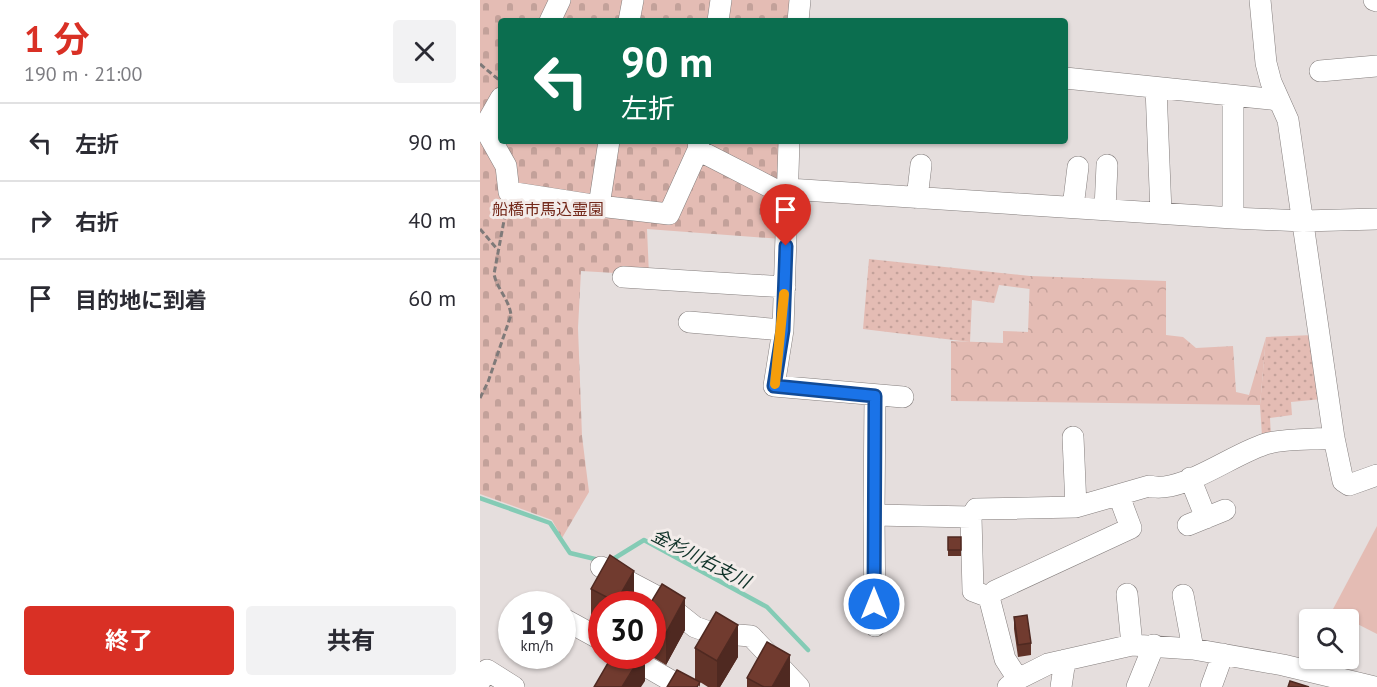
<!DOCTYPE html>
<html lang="ja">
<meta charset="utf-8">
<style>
:root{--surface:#fff;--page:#f2f2f3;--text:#2b2b33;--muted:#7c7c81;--line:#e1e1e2;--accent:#d93025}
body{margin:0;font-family:"PT Sans","Noto Sans JP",sans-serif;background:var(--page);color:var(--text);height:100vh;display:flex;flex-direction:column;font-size:22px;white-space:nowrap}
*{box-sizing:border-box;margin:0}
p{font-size:20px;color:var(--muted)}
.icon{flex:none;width:33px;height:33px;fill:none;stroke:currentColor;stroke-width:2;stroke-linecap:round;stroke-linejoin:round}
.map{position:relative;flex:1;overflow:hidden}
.details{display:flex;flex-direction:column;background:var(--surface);width:480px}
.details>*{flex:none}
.guide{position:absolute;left:18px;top:18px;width:570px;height:126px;border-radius:6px;box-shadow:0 2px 4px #0004;background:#0b6e4f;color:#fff;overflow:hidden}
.tools{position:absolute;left:819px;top:609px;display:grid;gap:12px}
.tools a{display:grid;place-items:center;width:60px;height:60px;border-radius:6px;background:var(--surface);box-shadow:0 2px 4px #0004;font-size:30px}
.speed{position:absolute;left:18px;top:591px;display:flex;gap:12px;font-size:30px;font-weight:700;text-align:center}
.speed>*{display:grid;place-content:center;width:78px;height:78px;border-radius:50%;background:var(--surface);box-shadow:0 2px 4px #0004;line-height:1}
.speed small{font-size:15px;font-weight:400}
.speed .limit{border:9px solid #d22;background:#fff;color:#111}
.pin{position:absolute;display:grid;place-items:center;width:51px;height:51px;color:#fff;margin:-62px -26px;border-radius:50% 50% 50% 0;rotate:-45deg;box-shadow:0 0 6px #0007}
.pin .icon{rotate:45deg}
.me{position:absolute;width:66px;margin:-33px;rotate:0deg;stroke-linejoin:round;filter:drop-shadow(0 0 4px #0008)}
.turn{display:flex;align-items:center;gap:21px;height:126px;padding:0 24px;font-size:27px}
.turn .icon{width:78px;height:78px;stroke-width:2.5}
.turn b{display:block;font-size:42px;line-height:51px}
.round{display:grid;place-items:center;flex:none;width:63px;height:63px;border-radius:6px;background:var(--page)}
.head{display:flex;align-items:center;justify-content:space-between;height:102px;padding:0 24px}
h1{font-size:36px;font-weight:700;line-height:45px;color:var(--accent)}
.button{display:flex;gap:12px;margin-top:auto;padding:12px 24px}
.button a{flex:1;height:69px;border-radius:6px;background:var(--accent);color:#fff;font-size:24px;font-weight:700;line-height:69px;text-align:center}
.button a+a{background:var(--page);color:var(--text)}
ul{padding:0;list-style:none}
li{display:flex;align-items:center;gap:18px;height:78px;padding:0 24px;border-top:2px solid var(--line)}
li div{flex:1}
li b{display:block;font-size:22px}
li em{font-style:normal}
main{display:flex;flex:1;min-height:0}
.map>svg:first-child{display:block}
</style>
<main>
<section class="details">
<div class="head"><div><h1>1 分</h1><p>190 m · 21:00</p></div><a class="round"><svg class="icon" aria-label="close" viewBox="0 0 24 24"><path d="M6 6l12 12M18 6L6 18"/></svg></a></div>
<ul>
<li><svg class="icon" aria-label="left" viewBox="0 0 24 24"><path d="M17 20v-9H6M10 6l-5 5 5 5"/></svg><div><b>左折</b></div><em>90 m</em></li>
<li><svg class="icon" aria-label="right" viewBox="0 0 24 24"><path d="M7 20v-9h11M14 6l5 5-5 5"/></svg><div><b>右折</b></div><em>40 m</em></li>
<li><svg class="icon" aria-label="arrive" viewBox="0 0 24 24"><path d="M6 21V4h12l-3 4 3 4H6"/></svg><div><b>目的地に到着</b></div><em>60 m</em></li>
</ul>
<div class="button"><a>終了</a><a>共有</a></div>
</section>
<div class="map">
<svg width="897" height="687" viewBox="0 0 897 687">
<defs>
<pattern id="grass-dots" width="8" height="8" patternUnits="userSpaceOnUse" patternTransform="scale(1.5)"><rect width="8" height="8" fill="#e4bcb4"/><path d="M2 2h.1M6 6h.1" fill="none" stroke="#c3a19a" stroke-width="1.8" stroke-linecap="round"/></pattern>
<pattern id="forest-crowns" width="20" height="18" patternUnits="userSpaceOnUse" patternTransform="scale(1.5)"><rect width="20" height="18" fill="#e4bcb4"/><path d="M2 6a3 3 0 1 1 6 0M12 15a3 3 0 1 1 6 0" fill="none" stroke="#c3a19a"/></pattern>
<pattern id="cemetery-stones" width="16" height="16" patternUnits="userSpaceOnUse" patternTransform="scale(1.5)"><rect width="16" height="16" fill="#e4bcb4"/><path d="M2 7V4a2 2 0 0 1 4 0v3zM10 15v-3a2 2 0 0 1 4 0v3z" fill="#c3a19a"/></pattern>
</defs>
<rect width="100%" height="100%" fill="#e5dedd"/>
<!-- grass -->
<path fill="url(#grass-dots)" d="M389,259L550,276V289L519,285L514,303L492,300L490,342L383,329Z
M834,335L842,399L811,402L812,415L790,418L791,436H782L780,405L786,337Z"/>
<!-- forest -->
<path fill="url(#forest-crowns)" d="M550,276L686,281V335L703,337L716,348L753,346L756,392L769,395L786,337L780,405L471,401V341L523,343V331L548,332Z"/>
<!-- cemetery -->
<path fill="url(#cemetery-stones)" d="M0,0H315L312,21H21V141H303L302,175L295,180L303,206L302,239L167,229L169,275L101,271L98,328L102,436L109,492L82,538L72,520L0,494Z"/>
<!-- pitch -->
<path fill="#e4bcb4" d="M897,526V634L852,611Z"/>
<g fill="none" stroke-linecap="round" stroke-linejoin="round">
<!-- stream -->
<path stroke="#84cbb5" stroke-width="4.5" d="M0,498L70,523L90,553L119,560
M130,561L164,540L287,607L328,650"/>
<!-- minor casing -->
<g stroke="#847e7d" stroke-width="22">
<path id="minor" d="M780,0L786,63L791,82L808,120L854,438L863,481L869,485L897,475
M894,0L897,1
M70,21L80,0
M149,21L153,0
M238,21L241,0
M318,21L320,0
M840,71L897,66
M585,78L799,100
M676,88L681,213
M21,98L9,119L8,134L26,166L29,192L119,206L189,214L218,150L219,141
M309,141L303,330L294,386L423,397
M218,150L294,189
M308,189L753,218L823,221L897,219
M437,198L441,165
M119,206L129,141
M593,207L598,167
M625,209L627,165
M753,218V97
M143,277L305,287
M209,322L303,330
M395,396L394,515L491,517
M593,437L596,507
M710,478L726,518
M394,515L395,626
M708,525L745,510
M121,567L176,596L215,627L232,633L271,636L319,687
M647,594L652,645
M703,595L713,649
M509,597L493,591L491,517L496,509L596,507L669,486C702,495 756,451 789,443C809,438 833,440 854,438
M82,618L122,640
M148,656L202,687
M538,679L525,659L509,597L515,591L651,528L639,496
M0,681L7,670L34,687
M528,687L538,679L568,664L652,645L713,649L803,665L895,687
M581,687L585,660
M657,687L674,645
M731,687L743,654"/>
</g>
<!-- path -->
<path stroke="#7f7a79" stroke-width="3" stroke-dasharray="6 3" stroke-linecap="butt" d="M0,64L19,80
M0,229L18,250
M0,398L8,382L31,315C29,299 17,289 14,274L26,210"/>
<!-- minor -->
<use href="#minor" stroke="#fff" stroke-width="21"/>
</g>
<!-- wall -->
<path fill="#613328" d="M468,537H481V556H468Z
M111,589L154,602L153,604H122V626L111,620Z
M172,604L205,630L186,665L171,656H172Z
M534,617L551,643V655L538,657L534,629Z
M215,648L258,657L240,687H228L220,682V687L215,679Z
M267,678L310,687H267Z"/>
<!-- shaded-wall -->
<path fill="#4f2921" d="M154,571V602L153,604H136V602Z
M205,598V630L186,665V633Z
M258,625V657L240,687H237V661Z
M310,655V687H292Z
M161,656H165V681L161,687H142Z"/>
<!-- building -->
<path fill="#713b2f" stroke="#4f2921" stroke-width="1.5" d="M468,537H481V550H468Z
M130,555L154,571L136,602L111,589Z
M182,584L205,598L186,633L172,625V604H170Z
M236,612L258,625L237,661L215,648Z
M547,615L551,643L538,645L534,617Z
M287,642L310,655L292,687H284L267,678Z
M132,656H161L142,687H114Z
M197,670L220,682L217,687H187Z
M810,681L829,687H808Z"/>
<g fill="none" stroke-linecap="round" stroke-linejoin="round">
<!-- route casing -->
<g stroke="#114b97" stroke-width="15">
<path id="route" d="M306,246L303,330L294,386L395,396L394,604"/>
</g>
<!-- route -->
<use href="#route" stroke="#1a73e8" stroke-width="10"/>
<!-- slow -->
<path stroke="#f59e0b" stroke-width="10" d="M295,384L304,294"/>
</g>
<g text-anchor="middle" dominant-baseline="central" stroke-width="6" stroke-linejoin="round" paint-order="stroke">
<!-- park labels -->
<g font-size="16" fill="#73281a" stroke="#f3ecea">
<text x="68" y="209">船橋市馬込霊園</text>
</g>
<!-- water labels -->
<g font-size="18" font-style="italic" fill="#0f3228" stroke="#f3ecea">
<text transform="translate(221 558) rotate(27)">金杉川右支川</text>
</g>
</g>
</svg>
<div class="tools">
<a><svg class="icon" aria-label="search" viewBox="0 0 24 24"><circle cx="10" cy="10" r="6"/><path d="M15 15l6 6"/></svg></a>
</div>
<div class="speed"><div>19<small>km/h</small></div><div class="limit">30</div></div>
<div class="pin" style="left:306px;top:246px;background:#d93025"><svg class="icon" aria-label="arrive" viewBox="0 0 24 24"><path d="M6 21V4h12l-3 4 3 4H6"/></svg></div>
<svg class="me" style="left:394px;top:604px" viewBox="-20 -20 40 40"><circle r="17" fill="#1a73e8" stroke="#fff" stroke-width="3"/><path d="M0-11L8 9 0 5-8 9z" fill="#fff"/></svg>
<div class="guide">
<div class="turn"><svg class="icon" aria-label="left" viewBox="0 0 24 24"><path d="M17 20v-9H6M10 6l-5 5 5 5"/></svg><div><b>90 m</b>左折</div></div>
</div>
</div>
</main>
